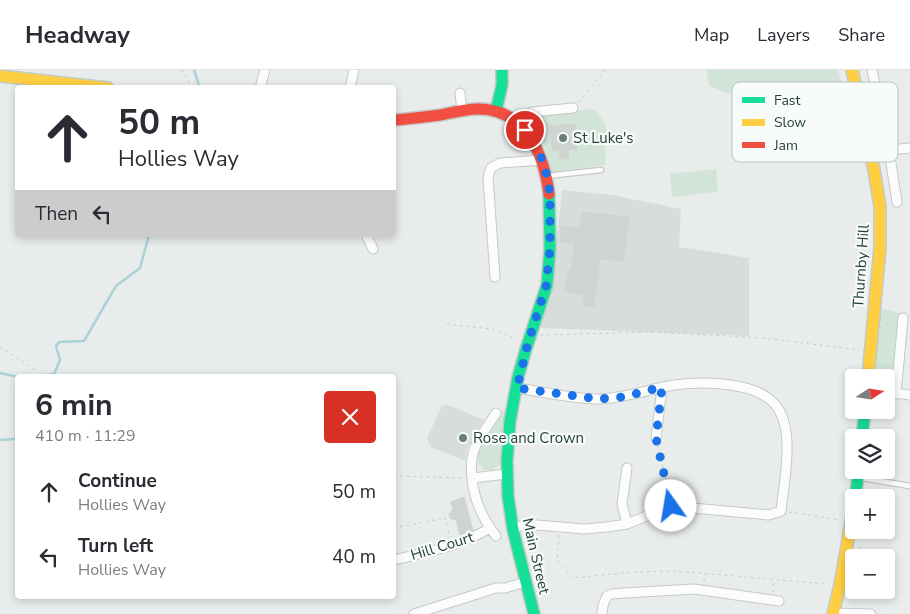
<!DOCTYPE html>
<meta charset="utf-8">
<style>
:root{--surface:#fff;--page:#f2f2f3;--text:#2b2b33;--muted:#7c7c81;--line:#e1e1e2}
body{margin:0;font-family:"Nunito Sans",sans-serif;background:var(--page);color:var(--text);height:100vh;display:flex;flex-direction:column;font-size:19px;white-space:nowrap}
*{box-sizing:border-box;margin:0}
p{font-size:16px;color:var(--muted)}
.icon{flex:none;width:28px;height:28px;fill:none;stroke:currentColor;stroke-width:2;stroke-linecap:round;stroke-linejoin:round}
.map{position:relative;flex:1;overflow:hidden}
.sheet{position:absolute;left:15px;top:304px;width:381px;height:225px;display:flex;flex-direction:column;background:var(--surface);border-radius:5px;box-shadow:0 2px 8px #0003}
.sheet>*{flex:none}
.guide{position:absolute;left:15px;top:15px;width:381px;height:152px;border-radius:5px;box-shadow:0 2px 8px #0003;background:#fff;color:var(--text);overflow:hidden}
.needle{width:32px;rotate:78deg}
.tools{position:absolute;left:845px;top:299px;display:grid;gap:10px}
.tools a{display:grid;place-items:center;width:50px;height:50px;border-radius:5px;background:var(--surface);box-shadow:0 2px 8px #0003;font-size:25px}
.pin{position:absolute;display:grid;place-items:center;width:42px;height:42px;color:#fff;margin:-21px;border:2px solid #fff;border-radius:50%;box-shadow:0 1px 5px #0007}
.me{position:absolute;width:55px;margin:-28px;rotate:347deg;stroke-linejoin:round;filter:drop-shadow(0 0 4px #0008)}
.turn{display:flex;align-items:center;gap:18px;height:105px;padding:0 20px;font-size:22px}
.turn .icon{width:65px;height:65px;stroke-width:2.5}
.turn b{display:block;font-size:35px;line-height:42px}
.then{display:flex;align-items:center;height:48px;padding:0 20px;background:#0003;gap:10px;font-size:19px}
.round{display:grid;place-items:center;flex:none;width:52px;height:52px;border-radius:5px;background:var(--page)}
.headline{display:flex;align-items:center;justify-content:space-between;height:85px;padding:0 20px}
h1{font-size:30px;font-weight:700;line-height:38px}
ul{padding:0;list-style:none}
li{display:flex;align-items:center;gap:15px;height:65px;padding:0 20px}
li div{flex:1}
li b{display:block;font-size:19px}
li em{font-style:normal}
header{display:flex;align-items:center;gap:30px;box-sizing:border-box;height:70px;padding:0 25px;background:var(--surface);border-bottom:1px solid var(--line)}
header strong{font-size:24px}
nav{display:flex;gap:28px;margin-inline-start:auto;font-size:18px}
.map>svg:first-child{display:block}
</style>
<header>
<strong>Headway</strong>
<nav><a>Map</a><a>Layers</a><a>Share</a></nav>
</header>
<div class="map">
<svg width="910" height="544" viewBox="0 0 910 544">
<rect width="100%" height="100%" fill="#e8ecea"/>
<!-- built -->
<path fill="#d6ddda" d="M562,120L612,125L681,139L679,177L749,188V266L540,258L552,217Z
M448,335L484,350L467,379L465,391L431,377L427,368L442,336Z"/>
<!-- green -->
<path fill="#d2e4d7" d="M706,0H838L845,28C833,28 820,26 807,26C777,26 735,31 709,15Z
M594,39L606,55L605,95L551,102L537,46Z
M716,99L718,122L672,127L670,104Z
M880,238L904,244L896,324L886,322V308H874Z
M504,339H506L503,355L500,394L492,400H484L477,391L478,382L482,374Z"/>
<g fill="none" stroke-linecap="round" stroke-linejoin="round">
<!-- stream -->
<path stroke="#aad3d8" stroke-width="2.5" d="M194,0L200,18
M0,303L18,307
M39,306L54,304L60,290L56,276L59,272L84,271L116,216L140,198L149,165
M0,370L15,369L18,365"/>
</g>
<!-- building -->
<path fill="#cfd3d1" stroke="#d0d5d3" d="M575,54L577,79L568,80L569,89H560L559,80H552L550,56Z
M582,142L629,147L624,191L600,189L594,237L583,236L584,224L565,222L568,201H571L574,173L560,171L561,156L580,158Z
M464,427L473,460L460,465L456,450L450,448L449,444L453,439L451,432Z"/>
<g fill="none" stroke-linecap="round" stroke-linejoin="round">
<!-- lane casing -->
<g stroke="#c5c9c7" stroke-width="7">
<path id="lane" d="M547,106L601,100
M862,408L910,416"/>
</g>
<!-- street casing -->
<g stroke="#c5c9c7" stroke-width="11">
<path id="street" d="M872,0L889,80L897,132
M260,18L265,0
M350,18L354,0
M460,23L462,41
M517,53L532,42L573,38
M889,80L910,78
M366,165L373,179
M495,207L488,107L491,98L500,93L542,90
M886,322L910,325
M896,324L903,248
M496,343C481,367 468,378 472,408L507,404
M656,368L662,317
M472,408C474,430 482,448 496,466
M627,454L622,434L627,398
M512,457L537,455L584,459L607,457L627,454L671,436L769,445L781,441C784,412 795,362 777,337C759,311 702,311 674,315C649,319 625,328 599,329C572,329 544,322 517,318
M394,490C427,482 460,476 490,458
M833,543L871,544
M414,544L496,518H505L526,512
M602,544L603,535L607,526L612,524L624,523L694,519L779,531"/>
</g>
<!-- fast casing -->
<g stroke="#c3cac7" stroke-width="14">
<path id="fast" d="M496,41L502,15V0
M862,368L865,340
M855,428L859,400
M534,544L513,460L508,426L507,391L510,351L518,307L526,279L547,215L550,179L549,124"/>
</g>
<!-- slow casing -->
<g stroke="#c3cac7" stroke-width="14">
<path id="slow" d="M852,0L874,100L880,137V178L868,308
M0,6L108,18
M833,544L840,515L854,435"/>
</g>
<!-- jam casing -->
<g stroke="#c3cac7" stroke-width="14">
<path id="jam" d="M394,50C409,49 424,47 440,45C452,43 465,39 477,39C525,38 544,84 549,124"/>
</g>
<!-- path -->
<path stroke="#c3cbc9" stroke-width="1" stroke-dasharray="2.5 4" stroke-linecap="butt" d="M182,0L188,9L190,18
M579,32L605,0
M886,253L892,258
M447,254L492,259L516,269
M541,265L651,262L763,268L859,280
M0,277L34,299L36,306
M658,376L670,428
M394,406L463,408
M443,441L450,467
M789,442L840,450
M394,458L445,448
M559,465L557,490L573,508L635,502L676,501L827,514
M859,486L860,476
M704,512L705,504
M773,522L774,509"/>
<!-- lane -->
<use href="#lane" stroke="#fcfcfc" stroke-width="4.5"/>
<!-- street -->
<use href="#street" stroke="#fcfcfc" stroke-width="9"/>
<!-- fast -->
<use href="#fast" stroke="#16e098" stroke-width="11"/>
<!-- slow -->
<use href="#slow" stroke="#ffcf43" stroke-width="11"/>
<!-- jam -->
<use href="#jam" stroke="#f24e42" stroke-width="11"/>
</g>
<g fill="none" stroke-linecap="round" stroke-linejoin="round">
<!-- route -->
<path stroke="#1a73e8" stroke-width="9" stroke-dasharray="0 16.2" d="M525,60L538,78L547,106L550,124V179L546,216L528,273L517,318L598,329L623,327L662,317L656,368L671,436"/>
</g>
<!-- markers -->
<g fill="#697c77" stroke="#f7fbf9" stroke-width="2">
<circle cx="563" cy="68" r="5"/>
<circle cx="463" cy="368" r="5"/>
</g>
<g text-anchor="middle" dominant-baseline="central" stroke-width="4.5" stroke-linejoin="round" paint-order="stroke">
<!-- poi labels -->
<g font-size="15" fill="#254039" stroke="#f7fbf9" text-anchor="start">
<text x="573" y="68">St Luke's</text>
<text x="473" y="368">Rose and Crown</text>
</g>
<!-- street labels -->
<g font-size="15" fill="#254039" stroke="#f7fbf9">
<text transform="translate(861 196) rotate(-86)">Thurnby Hill</text>
<text transform="translate(442 476) rotate(-17)">Hill Court</text>
<text transform="translate(536 486) rotate(77)">Main Street</text>
</g>
</g>
<!-- legend -->
<rect x="732" y="12" width="166" height="80" rx="8" fill="#f7fbf9" stroke="#b8c3bf" stroke-width="1"/>
<rect x="742" y="27" width="23" height="6" fill="#16e098"/>
<rect x="742" y="49" width="23" height="7" fill="#ffcf43"/>
<rect x="742" y="72" width="23" height="6" fill="#f24e42"/>
<g font-size="14" fill="#254039">
<text x="774" y="35">Fast</text>
<text x="774" y="57">Slow</text>
<text x="774" y="80">Jam</text>
</g>
</svg>
<div class="tools">
<a><svg class="needle" viewBox="-14 -14 28 28"><path d="M0-13l5 13h-10z" fill="#e53935"/><path d="M0 13l5-13h-10z" fill="#7c7c81"/></svg></a>
<a><svg class="icon" aria-label="layers" viewBox="0 0 24 24"><path d="M12 4l9 5-9 5-9-5zM3 14l9 5 9-5"/></svg></a>
<a>+</a>
<a>−</a>
</div>
<div class="pin" style="left:525px;top:60px;background:#d93025"><svg class="icon" aria-label="arrive" viewBox="0 0 24 24"><path d="M6 21V4h12l-3 4 3 4H6"/></svg></div>
<svg class="me" style="left:671px;top:436px" viewBox="-20 -20 40 40"><circle r="19" fill="#fff"/><path d="M0-13L10 11 0 6-10 11z" fill="#1a73e8"/></svg>
<div class="guide">
<div class="turn"><svg class="icon" aria-label="ahead" viewBox="0 0 24 24"><path d="M12 20V5M6 11l6-6 6 6"/></svg><div><b>50 m</b>Hollies Way</div></div>
<div class="then">Then<svg class="icon" aria-label="left" viewBox="0 0 24 24"><path d="M17 20v-9H6M10 6l-5 5 5 5"/></svg></div>
</div>
<section class="sheet">
<div class="headline"><div><h1>6 min</h1><p>410 m · 11:29</p></div><a class="round" style="background:#d93025;color:#fff"><svg class="icon" aria-label="close" viewBox="0 0 24 24"><path d="M6 6l12 12M18 6L6 18"/></svg></a></div>
<ul>
<li><svg class="icon" aria-label="ahead" viewBox="0 0 24 24"><path d="M12 20V5M6 11l6-6 6 6"/></svg><div><b>Continue</b><p>Hollies Way</p></div><em>50 m</em></li>
<li><svg class="icon" aria-label="left" viewBox="0 0 24 24"><path d="M17 20v-9H6M10 6l-5 5 5 5"/></svg><div><b>Turn left</b><p>Hollies Way</p></div><em>40 m</em></li>
</ul>
</section>
</div>
